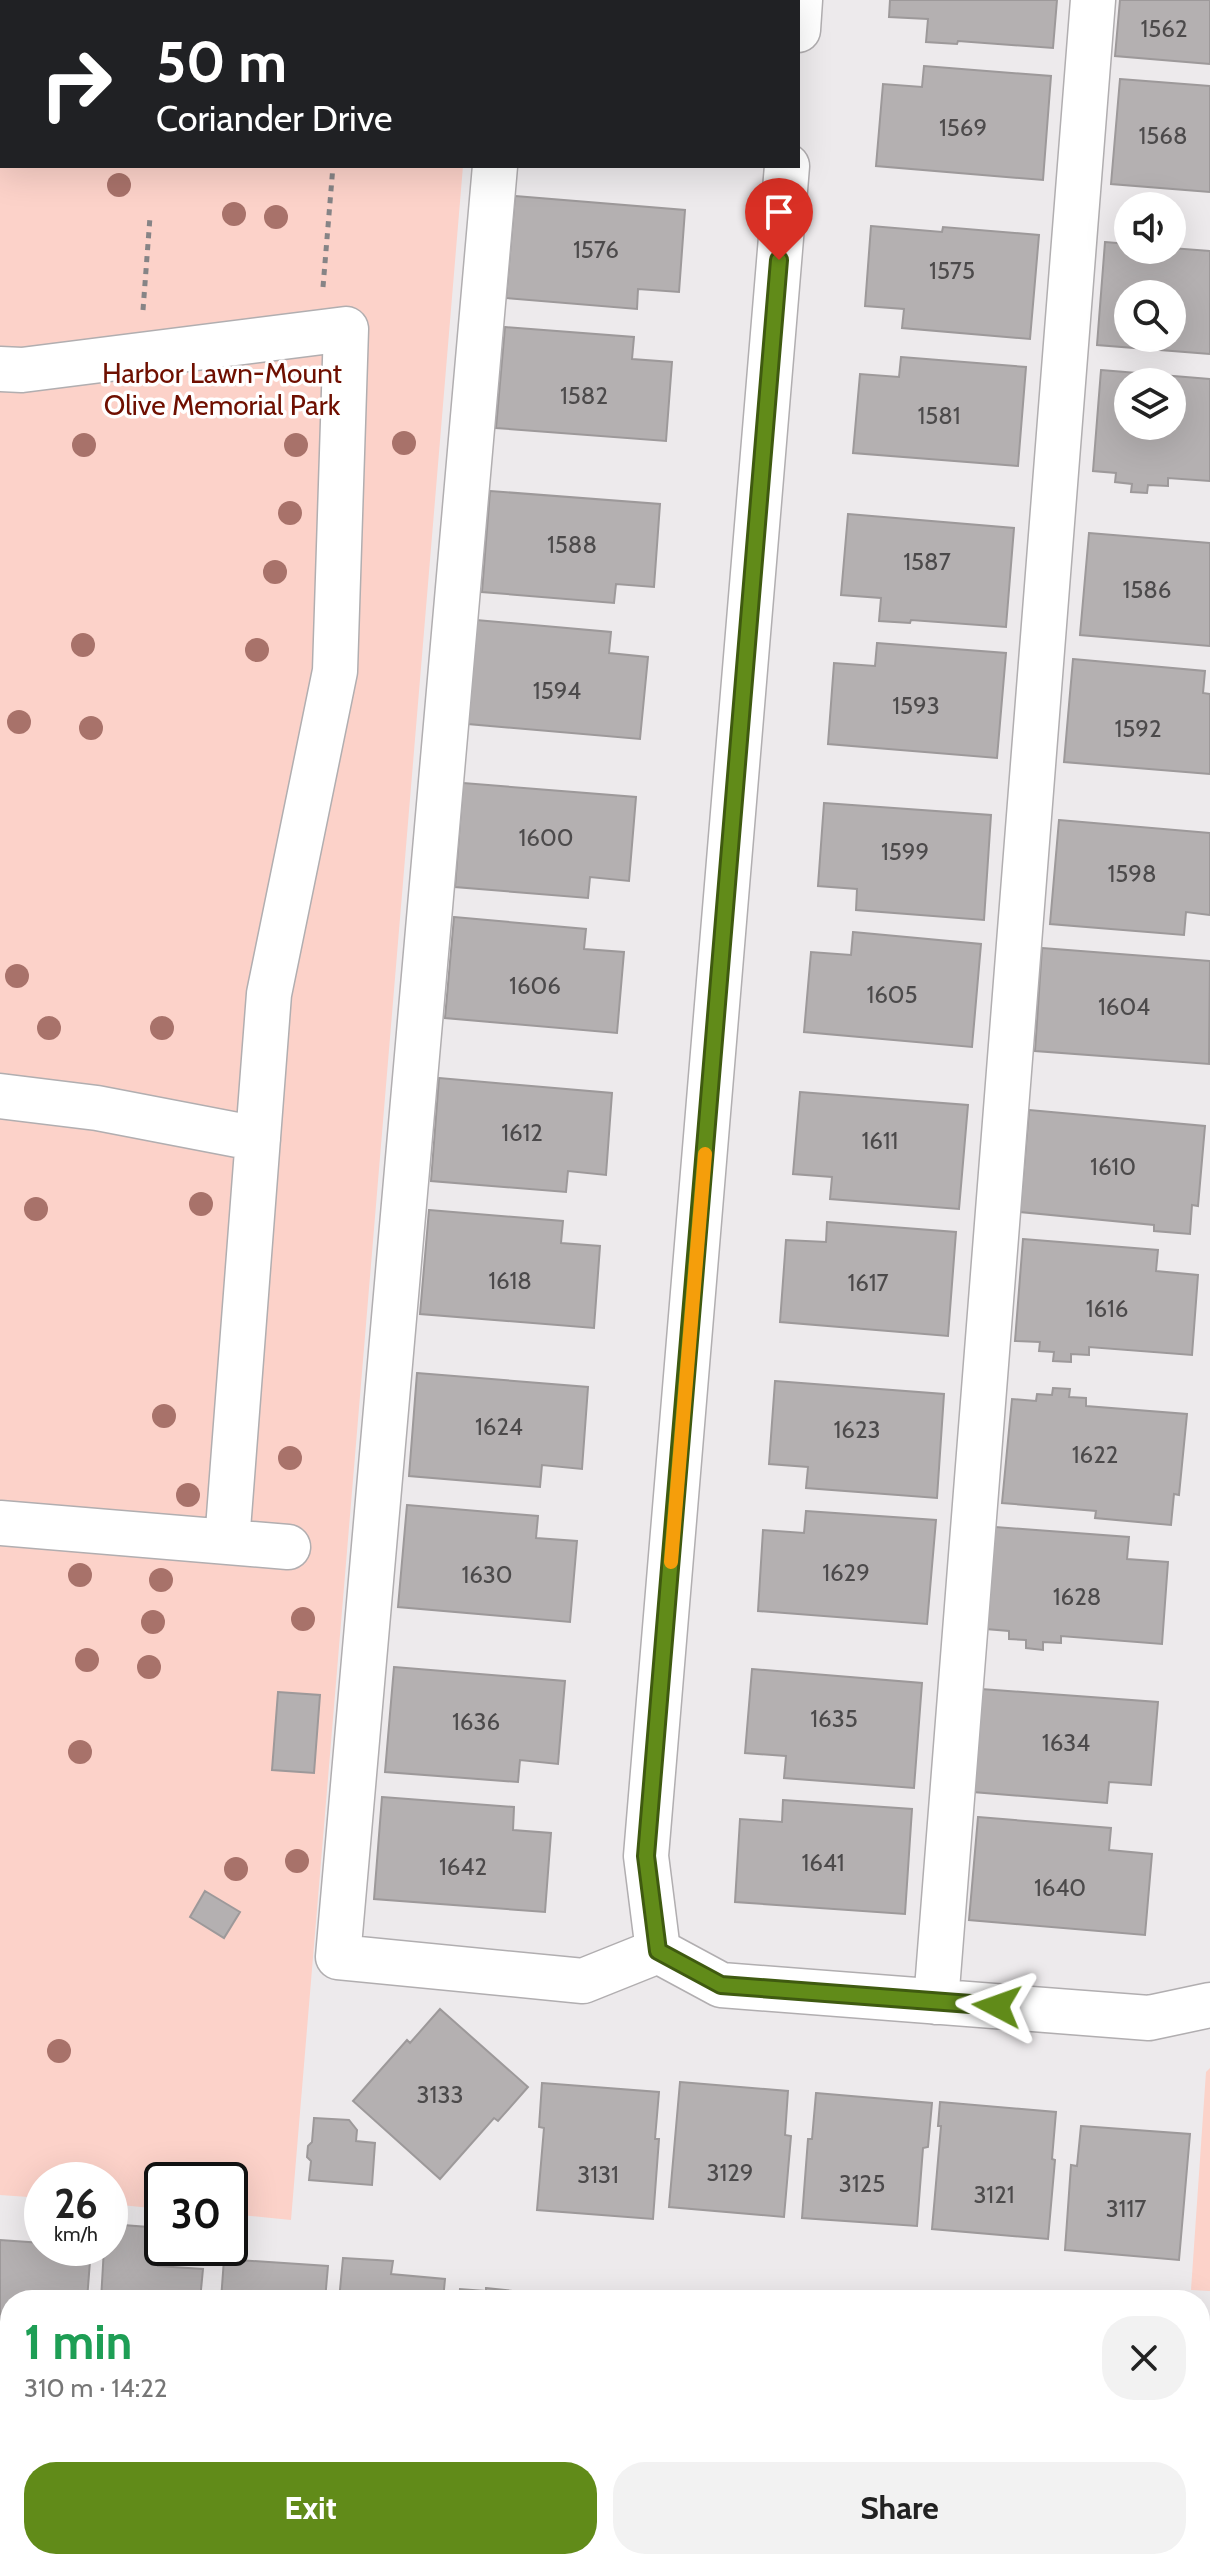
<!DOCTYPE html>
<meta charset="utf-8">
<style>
:root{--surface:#fff;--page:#f2f2f2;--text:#222;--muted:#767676;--accent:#618b19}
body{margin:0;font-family:Cabin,sans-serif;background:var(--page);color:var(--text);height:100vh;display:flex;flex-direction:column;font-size:30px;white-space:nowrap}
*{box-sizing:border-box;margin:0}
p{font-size:26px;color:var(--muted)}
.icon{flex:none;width:44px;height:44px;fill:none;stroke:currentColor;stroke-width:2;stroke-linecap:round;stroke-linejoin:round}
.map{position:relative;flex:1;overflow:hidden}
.sheet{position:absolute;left:0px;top:2290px;width:1210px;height:280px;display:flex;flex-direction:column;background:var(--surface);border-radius:32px 32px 0 0;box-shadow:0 8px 32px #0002}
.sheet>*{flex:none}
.hud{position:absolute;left:0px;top:0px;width:800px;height:168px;box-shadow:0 8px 32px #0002;background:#202124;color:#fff;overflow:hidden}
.buttons{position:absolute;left:1114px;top:192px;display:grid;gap:16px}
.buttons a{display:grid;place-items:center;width:72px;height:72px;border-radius:50%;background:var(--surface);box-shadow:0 8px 32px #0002;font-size:40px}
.speed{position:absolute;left:24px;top:2162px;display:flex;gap:16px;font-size:40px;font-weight:700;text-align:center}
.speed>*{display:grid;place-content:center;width:104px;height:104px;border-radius:50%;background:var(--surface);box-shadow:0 8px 32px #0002;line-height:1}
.speed small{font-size:20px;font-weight:400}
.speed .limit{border:4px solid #111;border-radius:12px;background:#fff;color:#111}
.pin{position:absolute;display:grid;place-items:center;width:68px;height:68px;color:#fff;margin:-82px -34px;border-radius:50% 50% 50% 0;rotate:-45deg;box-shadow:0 0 8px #0007}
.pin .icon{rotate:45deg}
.me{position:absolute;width:88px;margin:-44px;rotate:274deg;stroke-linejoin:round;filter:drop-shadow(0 0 6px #0008)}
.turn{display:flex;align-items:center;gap:28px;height:168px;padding:0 24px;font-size:36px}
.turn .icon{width:104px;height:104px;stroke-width:2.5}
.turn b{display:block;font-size:56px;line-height:68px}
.round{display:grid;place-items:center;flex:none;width:84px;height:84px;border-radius:32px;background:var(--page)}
.head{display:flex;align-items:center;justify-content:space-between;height:136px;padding:0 24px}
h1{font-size:48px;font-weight:700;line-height:60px;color:#1e9e55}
.cta{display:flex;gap:16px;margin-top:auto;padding:16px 24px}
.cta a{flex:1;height:92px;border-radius:32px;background:var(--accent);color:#fff;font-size:32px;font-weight:700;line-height:92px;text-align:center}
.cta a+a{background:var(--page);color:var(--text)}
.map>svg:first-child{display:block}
</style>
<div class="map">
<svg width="1210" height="2570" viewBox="0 0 1210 2570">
<rect width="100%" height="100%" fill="#edeaec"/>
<!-- green -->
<path fill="#fcd2c9" d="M0,0H476L2,2V166H463L291,2220L230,2214V2180H162V2209L110,2204V2180H42V2198L0,2195Z
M1210,2068V2291L1191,2290L1206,2072Z"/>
<!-- building -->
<path fill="#b4b0b1" stroke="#9d999a" stroke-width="2" fill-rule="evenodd" d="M532,0H664L531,2Z
M890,0H1057L1053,48L958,41L957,44L926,42L928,19L889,17Z
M1120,0H1210V64L1115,56Z
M924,66L1051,76L1043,180L876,166L883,84L922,87Z
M1120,79L1210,86V192L1111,184Z
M515,196L685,210L679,292L638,289L637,309L506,298Z
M871,226L942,232L943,227L1039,235L1030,339L902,328L904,309L865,306Z
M1105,242L1128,244V250H1172V248L1210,251V354L1097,345ZM1128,294H1172V338H1128Z
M505,327L634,337L632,359L672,362L666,441L496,428Z
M901,357L1026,367L1018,466L853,453L860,374L899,377Z
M1101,370L1210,379V481L1168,478V486L1148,485L1147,493L1131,492L1132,484L1115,482L1116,473L1093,471ZM1128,382H1172V426H1128Z
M490,491L660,504L654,587L616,584L614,603L482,592Z
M848,514L1014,528L1006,627L911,620L910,623L879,621L881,598L841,595Z
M1089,533L1210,543V646L1080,635Z
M476,620L611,632L609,653L648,657L640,739L468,724Z
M877,643L1006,653L997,758L828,744L834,663L875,666Z
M1073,659L1205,671L1203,693L1210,694V774L1064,762Z
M463,783L636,797L629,881L590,877L588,898L455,887Z
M824,803L991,815L984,920L856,910L857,889L818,886Z
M1059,820L1210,833V915L1186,912L1184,935L1050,924Z
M454,917L586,929L584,949L624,952L617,1033L445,1018Z
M853,932L981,944L972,1047L804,1032L811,952L851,955Z
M1042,948L1210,961L1209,1064L1035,1051Z
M439,1078L612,1093L606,1175L568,1171L566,1192L431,1181Z
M800,1092L968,1105L959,1209L830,1199L832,1177L793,1174Z
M1029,1110L1205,1126L1198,1206L1192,1205L1190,1234L1154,1231V1225L1020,1212Z
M429,1210L563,1221L561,1243L600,1246L594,1328L420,1314Z
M827,1222L956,1232L948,1336L780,1322L786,1240L826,1242Z
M1023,1239L1158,1250L1156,1271L1198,1275L1192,1355L1089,1347V1355L1071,1354V1362L1053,1361L1054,1352L1039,1351L1040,1342L1015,1341Z
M417,1373L588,1387L582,1469L542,1465L540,1487L409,1476Z
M775,1381L944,1394L937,1498L806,1488L808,1467L769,1464Z
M1053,1388L1070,1389L1069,1397L1086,1398V1406L1187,1414L1179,1495L1174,1494L1171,1525L1095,1518L1096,1511L1002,1503L1012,1399L1036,1401L1037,1394L1052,1395Z
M407,1505L538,1516L536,1538L577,1541L570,1622L398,1607Z
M806,1511L936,1520L927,1624L758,1611L763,1530L804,1533Z
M995,1527L1129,1537L1127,1559L1168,1562L1162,1644L1061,1636V1643L1043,1642V1650L1026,1648V1640L1009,1639V1631L986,1629Z
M394,1667L565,1681L558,1764L520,1760L518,1782L385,1772Z
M752,1669L922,1683L914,1788L784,1778L786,1756L745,1753Z
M981,1689L1158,1702L1151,1785L1109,1782L1107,1803L973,1792Z
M278,1692L320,1695L314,1773L272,1770Z
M382,1797L514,1807L513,1830L551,1833L545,1912L374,1899Z
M783,1800L912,1809L905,1914L735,1902L740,1819L782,1822Z
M978,1817L1111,1828L1109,1850L1152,1854L1145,1935L969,1920Z
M205,1891L240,1912L224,1938L190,1917Z
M440,2009L528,2087L498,2121L494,2118L440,2179L353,2101L407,2040L410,2043Z
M680,2082L788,2091L785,2135L791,2136L784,2217L669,2207Z
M542,2083L659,2092L655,2139H659L653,2219L537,2210L544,2128L539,2127Z
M816,2093L932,2103L928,2147L923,2148L917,2226L802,2218L808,2139H812Z
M940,2102L1056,2112L1052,2159L1055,2160L1048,2239L932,2229L941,2126H938Z
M314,2118L349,2120L357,2130L356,2141L375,2143L372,2185L309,2180L311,2161L307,2157L308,2146L312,2142Z
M1081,2126L1190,2134L1179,2260L1065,2250L1071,2165L1077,2166Z
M110,2224L161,2228L158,2266L203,2269L200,2300H101L104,2248H110Z
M0,2240L42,2243V2248H91L87,2300H10V2359L0,2358Z
M343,2258L393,2261L391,2274L445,2279L443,2300H339Z
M224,2259L328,2266L325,2300H221Z
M486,2288L559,2296V2300H459L460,2289L486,2291Z
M755,2294L804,2298V2300H754Z
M0,2550L10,2551V2560H15V2570H0Z
M245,2560H358L357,2570H244Z
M416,2564L499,2570H416Z"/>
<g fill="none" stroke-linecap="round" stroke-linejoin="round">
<!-- minor casing -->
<g stroke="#b1aeb0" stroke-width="47">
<path id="minor" d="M509,2V0
M798,30L800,0
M495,166L338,1957L583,1981L658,1951
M0,369L22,370L346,329L335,671L269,994L227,1542
M0,1096L97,1108L258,1139
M0,1523L288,1547
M658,1951L646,1856L787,166
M658,1951L721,1985L1149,2018L1210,2005
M936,2002L1093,0
M0,2459L10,2460
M1200,2541L1210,2542
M125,2570L126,2560
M619,2570L620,2560"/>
</g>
<!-- path -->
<path stroke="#868486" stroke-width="5" stroke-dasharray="6 6" stroke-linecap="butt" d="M347,2V0
M323,287L333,166
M143,310L150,217"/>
<!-- minor -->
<use href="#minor" stroke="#fff" stroke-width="44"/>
</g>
<!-- trees -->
<g fill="#a8726a">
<circle cx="119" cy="185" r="12"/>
<circle cx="234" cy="214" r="12"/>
<circle cx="276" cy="217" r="12"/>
<circle cx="404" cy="443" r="12"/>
<circle cx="84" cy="445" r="12"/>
<circle cx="296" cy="445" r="12"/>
<circle cx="290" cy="513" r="12"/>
<circle cx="275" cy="572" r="12"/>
<circle cx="83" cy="645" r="12"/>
<circle cx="257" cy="650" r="12"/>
<circle cx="19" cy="722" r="12"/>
<circle cx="91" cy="728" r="12"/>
<circle cx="17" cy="976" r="12"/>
<circle cx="49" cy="1028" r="12"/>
<circle cx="162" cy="1028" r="12"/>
<circle cx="201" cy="1204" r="12"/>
<circle cx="36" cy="1209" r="12"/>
<circle cx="164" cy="1416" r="12"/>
<circle cx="290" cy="1458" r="12"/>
<circle cx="188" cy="1495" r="12"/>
<circle cx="80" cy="1575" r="12"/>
<circle cx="161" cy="1580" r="12"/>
<circle cx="303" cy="1619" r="12"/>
<circle cx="153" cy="1622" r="12"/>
<circle cx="87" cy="1660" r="12"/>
<circle cx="149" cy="1667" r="12"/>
<circle cx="80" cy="1752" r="12"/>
<circle cx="297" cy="1861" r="12"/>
<circle cx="236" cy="1869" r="12"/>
<circle cx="59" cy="2051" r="12"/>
</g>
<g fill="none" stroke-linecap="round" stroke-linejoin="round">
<!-- route casing -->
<g stroke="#3f5a10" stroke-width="20">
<path id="route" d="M779,260L646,1856L658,1951L721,1985L997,2006"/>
</g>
<!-- route -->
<use href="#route" stroke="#618b19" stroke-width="14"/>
<!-- slow -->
<path stroke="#f59e0b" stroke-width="14" d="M671,1562L705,1154"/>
</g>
<g text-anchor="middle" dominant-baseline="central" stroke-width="7" stroke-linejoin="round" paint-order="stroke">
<!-- number labels -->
<g font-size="24" fill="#4c4a4b">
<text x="1164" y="28">1562</text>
<text x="963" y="127">1569</text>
<text x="1163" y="135">1568</text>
<text x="596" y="249">1576</text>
<text x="952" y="270">1575</text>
<text x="584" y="395">1582</text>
<text x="939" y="415">1581</text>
<text x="572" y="544">1588</text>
<text x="927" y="561">1587</text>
<text x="1147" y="589">1586</text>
<text x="557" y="690">1594</text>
<text x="916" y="705">1593</text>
<text x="1138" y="728">1592</text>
<text x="546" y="837">1600</text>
<text x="905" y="851">1599</text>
<text x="1132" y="873">1598</text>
<text x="535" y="985">1606</text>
<text x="892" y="994">1605</text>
<text x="1124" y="1006">1604</text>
<text x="522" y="1132">1612</text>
<text x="880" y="1140">1611</text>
<text x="1113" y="1166">1610</text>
<text x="510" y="1280">1618</text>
<text x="868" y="1282">1617</text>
<text x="1107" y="1308">1616</text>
<text x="499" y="1426">1624</text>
<text x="857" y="1429">1623</text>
<text x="1095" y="1454">1622</text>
<text x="846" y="1572">1629</text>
<text x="487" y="1574">1630</text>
<text x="1077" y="1596">1628</text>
<text x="834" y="1718">1635</text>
<text x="476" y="1721">1636</text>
<text x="1066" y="1742">1634</text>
<text x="823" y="1862">1641</text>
<text x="463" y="1866">1642</text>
<text x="1060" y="1887">1640</text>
<text x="440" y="2094">3133</text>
<text x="730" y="2172">3129</text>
<text x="598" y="2174">3131</text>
<text x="862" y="2183">3125</text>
<text x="994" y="2194">3121</text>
<text x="1126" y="2208">3117</text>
</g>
<!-- park labels -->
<g font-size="28" fill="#6f0f00" stroke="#fff">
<text x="222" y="373">Harbor Lawn-Mount<tspan x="222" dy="32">Olive Memorial Park</tspan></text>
</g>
</g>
</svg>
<div class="buttons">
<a><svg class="icon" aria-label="sound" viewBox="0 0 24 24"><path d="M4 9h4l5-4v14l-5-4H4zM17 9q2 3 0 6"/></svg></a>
<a><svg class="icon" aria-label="search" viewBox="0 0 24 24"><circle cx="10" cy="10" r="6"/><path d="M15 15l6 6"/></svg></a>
<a><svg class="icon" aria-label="layers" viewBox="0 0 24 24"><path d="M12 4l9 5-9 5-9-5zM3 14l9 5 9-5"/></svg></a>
</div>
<div class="speed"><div>26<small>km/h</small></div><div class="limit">30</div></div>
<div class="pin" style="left:779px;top:260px;background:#d93025"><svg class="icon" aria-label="arrive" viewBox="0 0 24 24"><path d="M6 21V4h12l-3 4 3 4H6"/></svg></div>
<svg class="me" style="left:997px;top:2006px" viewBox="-20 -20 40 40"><path d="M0-17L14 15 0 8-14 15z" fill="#618b19" stroke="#fff" stroke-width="4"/></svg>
<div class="hud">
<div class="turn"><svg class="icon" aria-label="right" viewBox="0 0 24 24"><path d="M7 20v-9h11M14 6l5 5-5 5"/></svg><div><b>50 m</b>Coriander Drive</div></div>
</div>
<section class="sheet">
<div class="head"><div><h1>1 min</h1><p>310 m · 14:22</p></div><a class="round"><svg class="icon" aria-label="close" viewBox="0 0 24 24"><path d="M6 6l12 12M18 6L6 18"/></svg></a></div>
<div class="cta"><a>Exit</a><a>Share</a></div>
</section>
</div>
